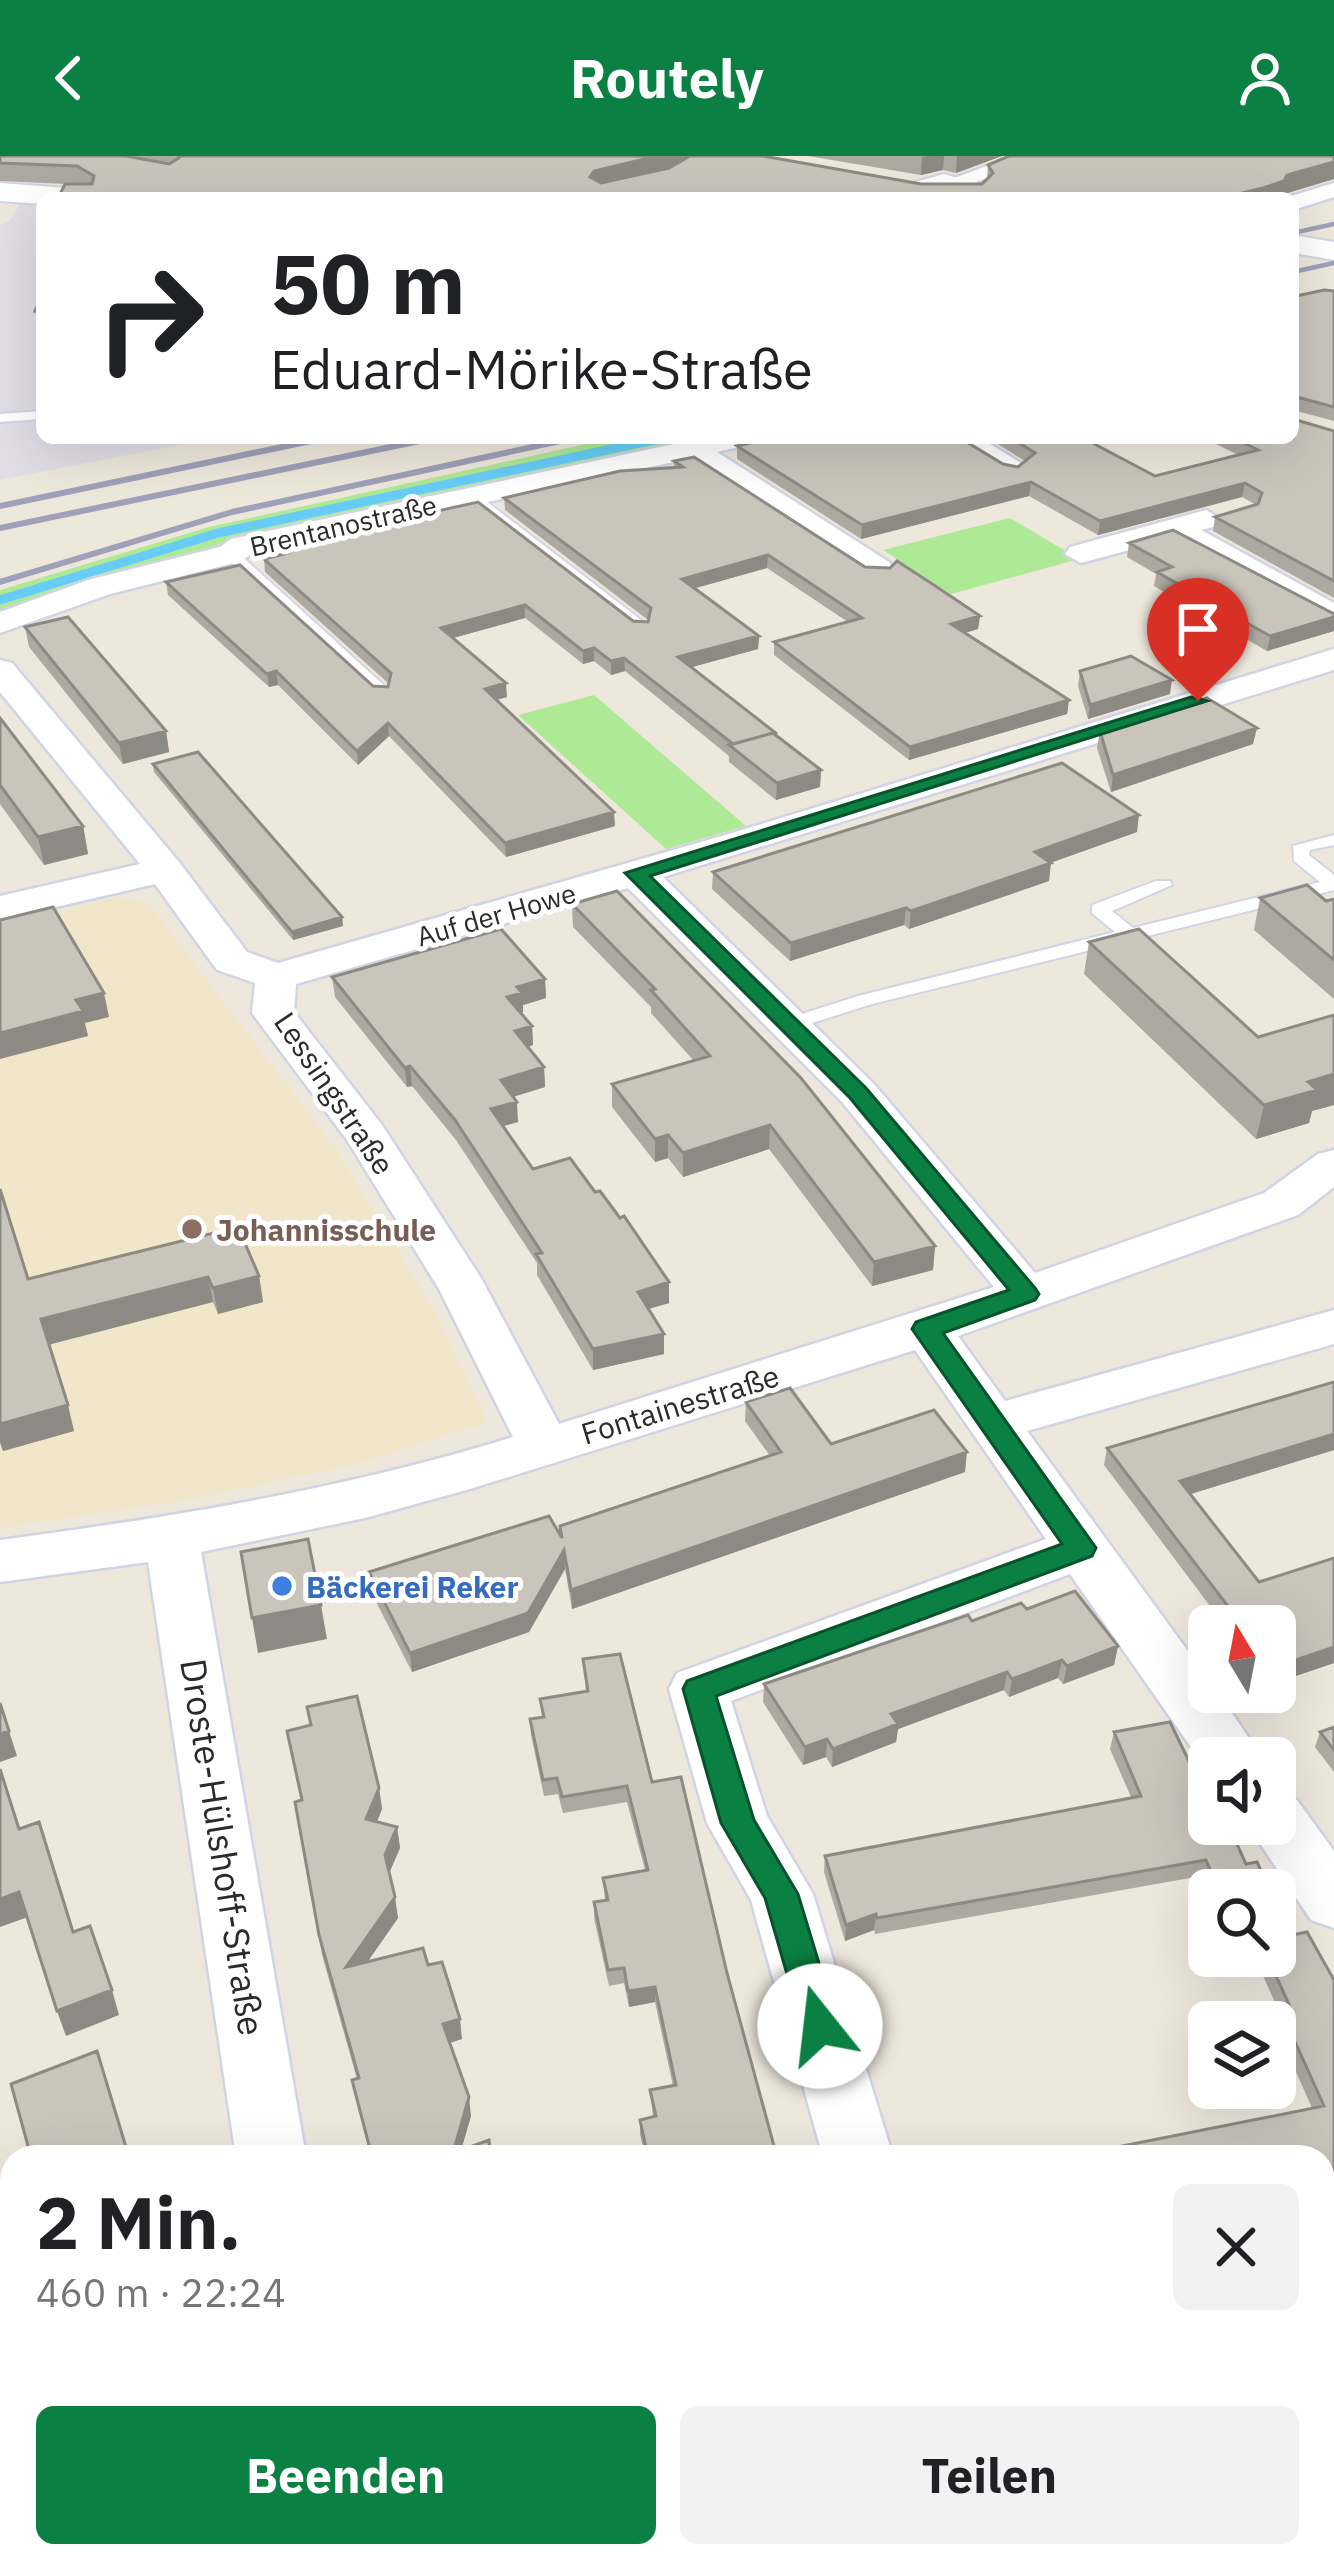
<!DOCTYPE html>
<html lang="de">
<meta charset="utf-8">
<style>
:root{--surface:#fff;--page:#f2f2f2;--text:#202124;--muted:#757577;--accent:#0b8043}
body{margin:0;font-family:"IBM Plex Sans",sans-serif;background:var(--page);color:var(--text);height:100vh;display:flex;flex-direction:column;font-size:45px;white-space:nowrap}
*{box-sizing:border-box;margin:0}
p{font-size:39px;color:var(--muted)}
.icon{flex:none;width:66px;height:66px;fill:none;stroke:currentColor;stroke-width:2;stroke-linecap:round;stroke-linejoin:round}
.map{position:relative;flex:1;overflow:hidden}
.details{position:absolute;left:0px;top:1989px;width:1335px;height:423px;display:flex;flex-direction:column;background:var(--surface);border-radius:36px 36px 0 0;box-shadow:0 12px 48px #0002}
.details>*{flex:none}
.banner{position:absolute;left:36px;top:36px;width:1263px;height:252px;border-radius:18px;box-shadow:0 12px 48px #0002;background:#fff;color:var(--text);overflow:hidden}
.needle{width:78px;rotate:350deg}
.fabs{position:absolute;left:1188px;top:1449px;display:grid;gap:24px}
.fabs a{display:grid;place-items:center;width:108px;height:108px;border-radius:18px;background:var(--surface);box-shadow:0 12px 48px #0002;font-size:60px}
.pin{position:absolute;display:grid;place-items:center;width:102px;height:102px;color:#fff;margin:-123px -51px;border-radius:50% 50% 50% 0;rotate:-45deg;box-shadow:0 0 12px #0007}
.pin .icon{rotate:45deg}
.me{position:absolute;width:132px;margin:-66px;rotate:344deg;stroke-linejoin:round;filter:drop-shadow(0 0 9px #0008)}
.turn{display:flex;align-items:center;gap:42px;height:252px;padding:0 36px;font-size:54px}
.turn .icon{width:156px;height:156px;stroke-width:2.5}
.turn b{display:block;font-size:84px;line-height:102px}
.round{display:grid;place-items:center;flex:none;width:126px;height:126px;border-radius:18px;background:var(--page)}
.headline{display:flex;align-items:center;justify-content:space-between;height:204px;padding:0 36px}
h1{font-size:72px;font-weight:800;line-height:90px}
.primary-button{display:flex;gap:24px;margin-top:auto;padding:24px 36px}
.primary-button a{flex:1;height:138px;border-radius:18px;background:var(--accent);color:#fff;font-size:48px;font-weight:800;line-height:138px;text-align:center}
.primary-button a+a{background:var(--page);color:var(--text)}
header{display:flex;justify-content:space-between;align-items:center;height:156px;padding:0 36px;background:var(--accent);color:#fff;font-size:54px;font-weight:800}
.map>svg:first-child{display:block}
</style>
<header><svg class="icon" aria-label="back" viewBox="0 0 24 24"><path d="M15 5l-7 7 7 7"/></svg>Routely<svg class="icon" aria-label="person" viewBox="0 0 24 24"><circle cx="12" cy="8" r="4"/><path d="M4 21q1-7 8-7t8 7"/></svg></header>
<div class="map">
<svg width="1334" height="2411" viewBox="0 0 1334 2411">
<rect width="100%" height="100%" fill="#eee7dc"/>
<!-- industrial -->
<path fill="#e0dde6" d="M21,46L42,47V282H215L0,324V69L10,65Z"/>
<!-- education -->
<path fill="#f1e6ca" d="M117,741L147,745L335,992L434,1154L488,1266L355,1309L176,1346L0,1372V769Z"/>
<!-- green -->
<path fill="#aee995" d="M613,282H703L226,386L0,455V434L209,371Z
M1010,362L1079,403L951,438L883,394Z
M594,539L746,670L666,693L518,559Z
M758,2400H1039L987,2411H762Z"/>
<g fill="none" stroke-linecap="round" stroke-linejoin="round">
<!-- stream -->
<path stroke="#67cdf8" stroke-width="9" d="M0,444L218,377L663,282"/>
<!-- lane casing -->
<g stroke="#d1d4e5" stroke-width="4">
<path id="lane" d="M42,255V263L0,266V258Z
M464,336H474L645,467V473H633L464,342Z
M226,395H236L389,534V540H377L226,401Z
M1334,679V689L1310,694L1309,699L1334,719V734L872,848L790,874L780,868L783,864L858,840L1115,776L1092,757V749L1156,725H1170L1172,729L1112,755L1133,772L1320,726L1294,705L1293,690Z"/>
</g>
<!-- street casing -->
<g stroke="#d1d4e5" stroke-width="5">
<path id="street" d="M1014,0H1047L960,32L952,34L941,27Z
M1334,27V41L1293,54V42H1285Z
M702,282H756L752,288L717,296L889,406L894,413L889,420H867L687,303L252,397L242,405L110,438L0,477V456L88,424L220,391L231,383Z
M945,282H980L1029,312L1014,321L1004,318Z
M1206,354L1221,363L1217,370L1201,374L1334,447V470L1170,383L1081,407L1065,398L1070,391Z
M1334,493V514L663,721L874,928L1035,1117L1264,1037L1318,998L1334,994V1031L1298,1059L958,1180L1005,1245L1334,1154V1188L1027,1275L1209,1524V1536H1218L1262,1602H1209V1617L1070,1418L731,1545L767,1660L813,1738L893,2001H823L751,1744L707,1667L669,1533L677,1517L1046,1383L915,1194L470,1333L365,1362L201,1396L306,2001H236L148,1406L0,1426V1384C174,1361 345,1333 513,1281L439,1133L347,984L252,857L255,827L217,814L155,728L0,764V740L140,708L0,536V504L12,507L179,706L247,796L278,807L722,680ZM628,732L842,946L994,1131L559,1268L481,1122L382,969L294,856L296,828Z
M1275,1636L1297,1644L1334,1695V1772L1311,1764L1247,1668H1275Z
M336,2400H416L419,2411H339Z"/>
</g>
<!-- secondary casing -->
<g stroke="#d1d4e5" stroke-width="4">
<path id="secondary" d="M944,18L982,29L987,35L980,42H920L907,33L912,27Z
M0,27L80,33L95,42H42V48L0,45Z
M1293,79L1334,86V104L1293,97Z"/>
</g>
<!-- lane -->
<use href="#lane" fill="#fff" fill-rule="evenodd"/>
<!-- street -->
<use href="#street" fill="#fff" fill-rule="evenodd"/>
<!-- secondary -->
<use href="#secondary" fill="#fff" fill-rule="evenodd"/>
<!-- rail-far1 -->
<path stroke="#9ea1b7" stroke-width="4.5" d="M1293,77L1334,68
M1293,116L1334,107"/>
<!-- rail -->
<path stroke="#9ea1b7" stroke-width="6" d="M0,350L325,282
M0,372L434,282
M0,426L232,356L574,282"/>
</g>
<!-- wall -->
<path fill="#ada9a1" d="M0,0H763L921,28H982L987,23L988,9L1334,0V23L1284,38L1282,42H58L66,28L0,25Z
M808,0H1002L956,17L943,14L921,19Z
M1334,135V265L1293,254L1296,140Z
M42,140V175H39L35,155Z
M1334,275V442L1213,375L1215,361L1256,349L1242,341L1098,379L1029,340L861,383L737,303V290L1003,308L1018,311L1025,305L988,282H1083L1155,320L1238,299L1204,282H1293Z
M674,305L865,411L980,460L978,473L965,477L1069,544L1067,558L909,604L774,499V486L848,466L767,412L695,432L759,480L758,493L691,511L821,614L820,631L776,644L729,606V600L625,515L611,519L594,505L583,508L525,462L453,482L507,541L496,544L615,670L506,701L389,580L358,609L278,529L269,531L168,439L166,426L373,530L388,531L389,528L265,416L264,403L280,399L279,390L633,465L648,466V464L505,354L504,342L674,312Z
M1129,387L1334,458V475L1267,495L1154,430L1156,418L1127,401Z
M25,471L166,575L169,596L123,608L29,491Z
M1080,515L1170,538L1088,563L1078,530Z
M0,562L83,670L88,698L44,709L0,648Z
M1100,575L1253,588L1111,636L1097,592Z
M153,608L342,761L343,770L293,784L154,616Z
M1137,676L1050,707L1049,725L909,773L904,769L790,805L712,733L713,716Z
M1260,742L1326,745L1334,743V843L1254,774Z
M572,748L935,1090L933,1114L872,1130L769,993L683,1021L668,1002L655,1006L612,951V928L693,904L651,857V851L573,771Z
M1089,786L1258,881L1334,859V949L1312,955L1309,967L1256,983L1084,818Z
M332,821L545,823L546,842L523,849V856L521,857L532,870L533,889L528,891L544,911L545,931L513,941L518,966L503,970L533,1013L669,1147L648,1153L664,1198L593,1214L537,1119V1107L456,984L412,930L407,931L335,841Z
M0,1033L28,1123L259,1120L263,1146L218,1158L213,1146L49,1188L74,1275L3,1295L0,1286Z
M1334,1226V1294L1191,1338L1259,1426L1334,1402V1507L1275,1527V1470H1225L1104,1309L1107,1292Z
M746,1246L831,1288L965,1316L572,1453L565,1413L529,1476L412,1516L371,1436L369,1416L560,1379L770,1300L745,1265Z
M1027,1453L1118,1490L1114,1509L1063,1528L1058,1522L1009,1541L1004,1534L898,1573L896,1586L832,1611L826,1601L803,1609L763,1546L764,1528L972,1465Z
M583,1503L652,1626L727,1817L777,2001H645L640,1978V1964L653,1961L650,1934L673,1930L655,1846L629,1851L624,1827L609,1830L594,1762V1746L605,1744L603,1722L645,1714L627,1646L563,1657L558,1638L544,1640L531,1579L530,1563L542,1561L540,1543L586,1536Z
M307,1551L379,1632L382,1653L377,1666L397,1671L400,1692L389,1716L398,1762L368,1805L428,1809L462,1883L450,1887L471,1960L461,1994L491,2001H371L352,1924L357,1923L322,1799L295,1646L301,1645L310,1569Z
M1334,1571V1616L1315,1591L1320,1576Z
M1114,1576L1200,1628L1246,1708L1270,1734H1209V1738L1201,1720L875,1778L874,1774L845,1785L824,1716L825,1700L1131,1641L1110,1593Z
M1292,1779L1334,1824V2057L1323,2059V2001L1312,1952L1277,1873L1281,1860L1255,1802L1239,1805L1237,1800H1275Z"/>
<!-- shaded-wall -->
<path fill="#8d8a83" d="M657,0H691L659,18L594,34L590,21L594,15Z
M927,0H944L943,14L921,19L922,1Z
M957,0H1002L956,17Z
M1334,6V23L1284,38L1282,42H1222L1287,19Z
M1031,326L1029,340L861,383L862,369Z
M1245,327L1242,341L1098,379L1100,365Z
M768,399L767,412L682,436V423Z
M525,449V462L442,485L441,472Z
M980,460L978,473L950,481L951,468Z
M1334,461V475L1267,495L1270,480Z
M759,480L758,493L678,515V501Z
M594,492V505L583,508V495Z
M624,502L625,515L611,519V505Z
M276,515L278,529L269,531L267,518Z
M1172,524L1170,538L1088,563L1090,549Z
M506,527L507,541L485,547V533Z
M1069,544L1067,558L909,604L910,591Z
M388,567L389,580L358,609L357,595Z
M1257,572L1253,588L1111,636L1113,619Z
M166,575L169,596L123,608L119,587Z
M821,614L820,631L776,644L777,627Z
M614,656L615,670L506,701L505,687Z
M1139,659L1137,676L1033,713L1035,696Z
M83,670L88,698L44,709L38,681Z
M1051,707L1049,725L909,773L911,755Z
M906,752L904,769L790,805L791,787Z
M342,761L343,770L293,784L292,776Z
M545,823L546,842L523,849V856L508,861L507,841L517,831Z
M104,837L109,861L85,867L88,880L0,903V877L76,844Z
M532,870L533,889L516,894L515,875Z
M410,910L412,930L407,931L405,912Z
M544,911L545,931L502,944L501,924Z
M1334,918V949L1312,955L1309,967L1256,983L1264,949L1308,926Z
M517,946L518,966L492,973L491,953Z
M770,969L769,993L683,1021V997Z
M668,979V1002L655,1006V983Z
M935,1090L933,1114L872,1130L874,1106Z
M259,1120L263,1146L218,1158L213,1132Z
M208,1121L213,1146L48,1189L41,1163Z
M669,1126V1147L638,1156V1136Z
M664,1178V1198L593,1214V1193Z
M68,1249L74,1275L3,1295L0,1286V1268Z
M1334,1278V1294L1177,1342L1180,1325Z
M967,1296L965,1316L572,1453L571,1434Z
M564,1394L565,1413L529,1476L412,1516L410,1497Z
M321,1449L327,1483L258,1497L252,1462Z
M1118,1490L1114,1509L1063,1528L1067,1510Z
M1334,1491V1507L1275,1527V1511Z
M1062,1504L1058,1522L1009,1541L1012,1523Z
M1007,1516L1004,1534L898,1573L896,1586L832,1611L833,1593L891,1558Z
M9,1575L17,1600L0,1606V1578Z
M827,1583L826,1601L803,1609L805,1591Z
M379,1632L382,1653L369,1684L366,1663Z
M397,1671L400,1692L388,1720L385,1699Z
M19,1736L28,1761L0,1771V1743Z
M395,1741L398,1762L350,1831L346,1811Z
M876,1758L874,1774L845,1785L846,1769Z
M655,1831V1846L629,1851L628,1835Z
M112,1834L119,1859L66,1880L57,1855Z
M460,1863L462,1883L446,1888L443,1868Z
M469,1941L471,1960L459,2001L453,1997Z
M1334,2043V2057L1323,2059V2045Z"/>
<!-- building -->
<path fill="#c9c5bb" stroke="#8d8a83" stroke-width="3" d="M0,0H126L169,8L179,2L178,0H657L594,15L590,21L601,27L669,12L690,0H763L921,28H982L993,17L988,9L1009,0H1334V6L1287,19L1284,25L1263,32L1222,42H58L65,28H92L94,20L77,10L0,7Z
M1324,134L1334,135V251L1293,240V137L1296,140Z
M42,140V155H35Z
M1293,263L1334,275V425L1215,361L1258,348L1262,337L1245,327L1100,365L1031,326L862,369L737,290L772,282H960L1003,308L1018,311L1035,297L1011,282H1083L1155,320L1258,294L1234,282H1293Z
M694,301L865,411L890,412L897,405L937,431L980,460L951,468L1069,544L910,591L774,486L862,462L768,399L682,423L759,480L678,501L777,578L773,577L733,588L624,502L611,505L594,492L583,495L525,449L441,472L506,527L485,533L614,656L505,687L388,567L357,595L276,515L267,518L166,426L240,409L373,530L388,531L391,517L264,403L288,397L279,390L478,346L633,465L648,466L651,452L504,342L620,315L683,311L674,305Z
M1173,374L1334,458V461L1270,480L1157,416L1172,411L1129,387Z
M68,461L166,575L119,587L25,471Z
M1131,500L1172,524L1090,549L1080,515Z
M1207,542L1257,572L1113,619L1100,575Z
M0,562L83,670L38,681L0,629Z
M773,577L821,614L777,627L729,589Z
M198,596L342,761L292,776L153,608Z
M1062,607L1139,659L1035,696L1051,707L911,755L906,752L791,787L713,716Z
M1307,729L1326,745L1334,743V804L1260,742Z
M617,735L801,922L935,1090L874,1106L770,969L683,997L668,979L655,983L612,928L710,900L651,834L655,833L572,748Z
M53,751L104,837L76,844L83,855L0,877V764Z
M501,773L545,823L517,831L522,837L507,841L532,870L515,875L544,911L501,924L517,946L491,953L533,1013L570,1002L595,1036L600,1035L620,1062L624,1060L669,1126L638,1136L664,1178L593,1193L536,1098L542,1097L455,964L410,910L405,912L332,821Z
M1139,773L1258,881L1334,859V918L1308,926L1317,934L1264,949L1089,786Z
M0,1033L28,1123L238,1071L259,1120L213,1132L208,1121L41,1163L68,1249L0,1268Z
M1334,1226V1278L1180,1325L1259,1426L1334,1402V1491L1275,1511V1470H1243L1107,1292Z
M790,1232L831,1288L934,1254L967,1296L571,1434L564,1394L528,1457L410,1497L369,1416L549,1360L562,1382L560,1370L781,1296L746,1246Z
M308,1383L321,1449L252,1462L241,1396Z
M1075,1435L1118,1490L1067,1510L1062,1504L1012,1523L1007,1516L891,1558L898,1568L833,1593L827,1583L805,1591L764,1528L968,1459L972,1465L1021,1447L1027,1453Z
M620,1498L652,1626L681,1621L727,1817L777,2001H648L640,1964L656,1960L650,1934L676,1929L655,1831L628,1835L624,1812L608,1814L594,1746L608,1744L603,1722L648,1714L627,1630L562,1641L557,1622L543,1624L530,1563L544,1561L540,1543L588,1535L583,1503Z
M357,1540L379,1632L366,1663L397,1671L385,1699L395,1741L346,1811L423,1792L428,1809L442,1806L460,1863L443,1868L469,1941L453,1997L489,1984L491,2001H372L352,1924L359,1922L319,1779L295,1646L302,1644L287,1575L311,1569L307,1551Z
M0,1547L9,1575L0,1578Z
M1170,1566L1200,1628L1208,1627L1209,1629V1668H1228L1246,1708L1257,1706L1270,1734H1219L1206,1704L877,1762L876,1758L846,1769L825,1700L1141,1640L1114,1576Z
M1334,1571V1594L1320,1576Z
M0,1613L19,1673L39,1666L73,1776L90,1770L112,1834L57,1855L19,1736L0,1743Z
M1275,1744L1292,1779L1307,1776L1334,1824V2043L1323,2045V2001H1067L1324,1950L1282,1857L1292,1855L1267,1800H1275Z
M97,1895L129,2001H31L11,1928Z
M517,2400H630L634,2411H505L519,2405Z
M1117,2400H1169L1173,2411H1121Z
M1334,2403V2411H1316L1321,2406Z"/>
<!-- route -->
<path fill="#0b8043" stroke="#07532c" stroke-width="3" d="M1191,541L1207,545L650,720L866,932L1035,1132L1039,1138L1035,1144L943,1177L1096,1392L1092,1400L716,1540L754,1664L798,1738L838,1870L833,1881L820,1886L807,1881L802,1870L765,1742L721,1667L683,1533L687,1525L1062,1388L912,1173L916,1166L1009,1134L850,942L625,717Z"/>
<!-- markers -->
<circle fill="#8d6e63" stroke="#fff" stroke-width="4.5" cx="192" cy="1073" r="12"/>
<circle fill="#3f7fe0" stroke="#fff" stroke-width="4.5" cx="282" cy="1430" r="12"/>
<g text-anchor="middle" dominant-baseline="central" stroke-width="10" stroke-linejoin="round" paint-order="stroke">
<!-- far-street labels -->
<g font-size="27" fill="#2b2b2b" stroke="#fff">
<text transform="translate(343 369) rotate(-13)">Brentanostraße</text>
<text transform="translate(496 758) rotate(-16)">Auf der Howe</text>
</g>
<!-- street labels -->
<g font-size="30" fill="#2b2b2b" stroke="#fff">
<text transform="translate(335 937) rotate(56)">Lessingstraße</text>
<text transform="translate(680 1248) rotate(-17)">Fontainestraße</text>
</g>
<!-- education labels -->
<g font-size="30" font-weight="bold" fill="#785e54" stroke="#fff" text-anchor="start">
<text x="216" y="1073">Johannisschule</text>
</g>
<!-- shop labels -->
<g font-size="30" font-weight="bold" fill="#366cbe" stroke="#fff" text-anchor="start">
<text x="306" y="1430">Bäckerei Reker</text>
</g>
<!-- near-street labels -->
<g font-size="36" fill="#2b2b2b" stroke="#fff">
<text transform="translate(223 1691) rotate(81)">Droste-Hülshoff-Straße</text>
</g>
</g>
</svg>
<div class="fabs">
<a><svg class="needle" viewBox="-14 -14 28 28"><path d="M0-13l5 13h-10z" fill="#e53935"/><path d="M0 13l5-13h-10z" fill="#757577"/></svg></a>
<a><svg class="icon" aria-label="sound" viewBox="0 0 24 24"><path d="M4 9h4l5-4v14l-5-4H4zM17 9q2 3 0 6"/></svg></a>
<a><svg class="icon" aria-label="search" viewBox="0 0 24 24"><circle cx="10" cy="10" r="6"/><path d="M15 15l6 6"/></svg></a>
<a><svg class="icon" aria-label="layers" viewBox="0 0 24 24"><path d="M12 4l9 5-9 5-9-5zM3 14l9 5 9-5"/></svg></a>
</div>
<div class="pin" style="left:1198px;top:545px;background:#d93025"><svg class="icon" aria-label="arrive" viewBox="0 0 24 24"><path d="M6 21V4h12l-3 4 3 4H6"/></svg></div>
<svg class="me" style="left:820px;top:1870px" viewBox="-20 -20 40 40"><circle r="19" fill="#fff"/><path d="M0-13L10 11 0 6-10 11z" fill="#0b8043"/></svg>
<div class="banner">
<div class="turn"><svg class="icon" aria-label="right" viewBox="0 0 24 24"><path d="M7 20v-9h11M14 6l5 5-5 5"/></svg><div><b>50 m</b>Eduard-Mörike-Straße</div></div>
</div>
<section class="details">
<div class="headline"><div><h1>2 Min.</h1><p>460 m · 22:24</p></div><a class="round"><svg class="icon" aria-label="close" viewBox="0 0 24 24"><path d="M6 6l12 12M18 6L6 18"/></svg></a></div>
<div class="primary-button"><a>Beenden</a><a>Teilen</a></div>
</section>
</div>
